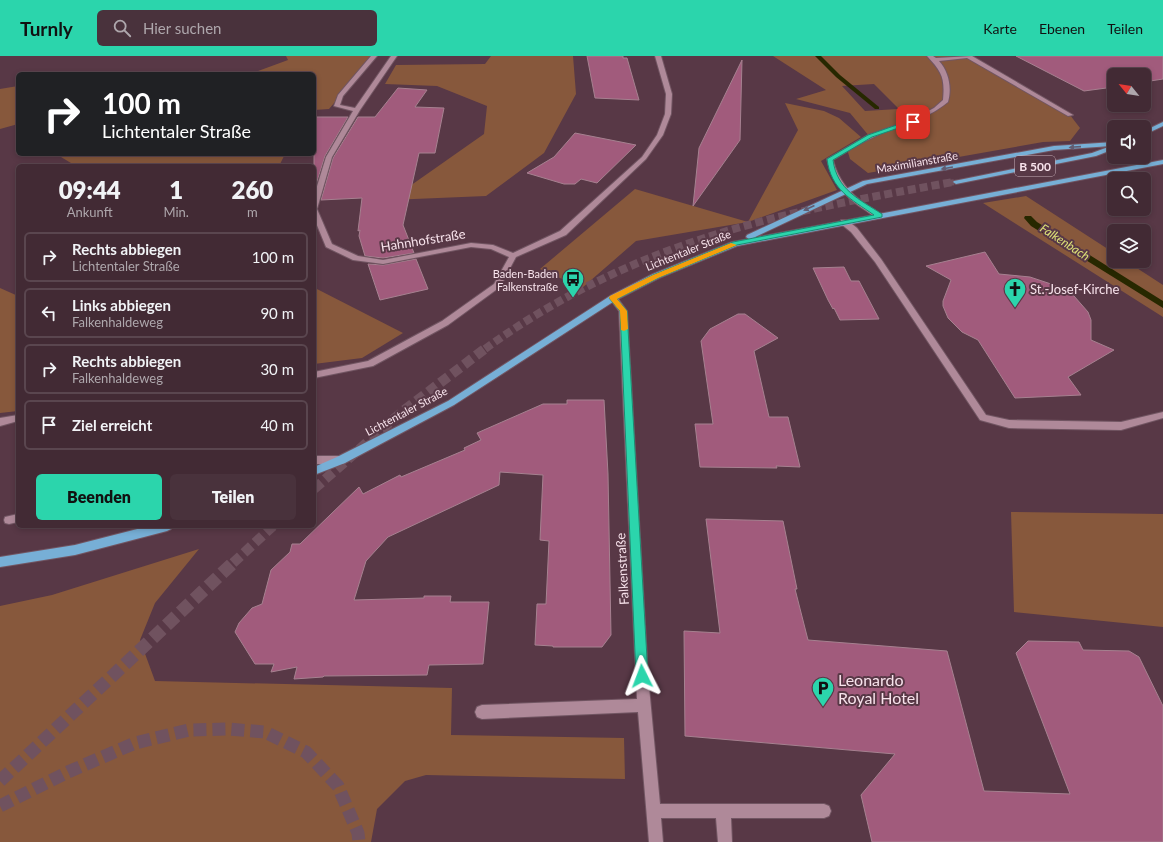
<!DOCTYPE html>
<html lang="de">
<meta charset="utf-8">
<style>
:root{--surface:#422a34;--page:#49323c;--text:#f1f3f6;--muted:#aea7ac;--line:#5a464f;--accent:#2bd5ac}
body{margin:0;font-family:Lato,sans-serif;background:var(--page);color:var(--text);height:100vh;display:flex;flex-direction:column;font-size:15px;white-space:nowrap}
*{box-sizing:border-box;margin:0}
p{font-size:13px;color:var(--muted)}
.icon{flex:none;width:22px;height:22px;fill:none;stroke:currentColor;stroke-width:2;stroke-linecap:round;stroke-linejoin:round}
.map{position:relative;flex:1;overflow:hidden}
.panel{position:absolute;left:16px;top:108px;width:300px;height:364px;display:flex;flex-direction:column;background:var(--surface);border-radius:6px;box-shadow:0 2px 6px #0003,0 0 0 1px var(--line)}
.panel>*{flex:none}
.guide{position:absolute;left:16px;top:16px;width:300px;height:84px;border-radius:6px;box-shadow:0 2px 6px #0003,0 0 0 1px var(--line);background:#202124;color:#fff;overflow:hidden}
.needle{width:26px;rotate:300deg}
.tools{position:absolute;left:1107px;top:12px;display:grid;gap:8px}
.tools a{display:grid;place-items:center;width:44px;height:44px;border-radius:6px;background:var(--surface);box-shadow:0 2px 6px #0003,0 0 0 1px var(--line);font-size:20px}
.pin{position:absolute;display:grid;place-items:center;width:34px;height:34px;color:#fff;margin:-17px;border-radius:8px;box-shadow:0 2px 6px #0006}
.me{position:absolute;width:44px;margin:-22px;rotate:357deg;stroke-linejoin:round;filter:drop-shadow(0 0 3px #0008)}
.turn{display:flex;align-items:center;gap:14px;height:84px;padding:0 20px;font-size:18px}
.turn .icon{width:52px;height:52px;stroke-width:2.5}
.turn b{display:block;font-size:28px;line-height:34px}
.eta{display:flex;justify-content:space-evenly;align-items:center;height:68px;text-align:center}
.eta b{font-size:24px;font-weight:800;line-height:28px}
.primary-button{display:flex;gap:8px;margin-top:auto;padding:8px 20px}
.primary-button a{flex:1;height:46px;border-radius:6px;background:var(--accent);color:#111;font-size:16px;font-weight:800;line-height:46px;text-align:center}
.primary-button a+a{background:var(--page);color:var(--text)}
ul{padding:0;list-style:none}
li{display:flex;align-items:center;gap:12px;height:50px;margin:0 8px 6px;padding:0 12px;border:2px solid var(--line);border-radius:6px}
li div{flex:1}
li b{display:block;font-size:15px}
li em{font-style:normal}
header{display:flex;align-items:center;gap:24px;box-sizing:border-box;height:56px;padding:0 20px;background:var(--accent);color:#111}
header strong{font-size:19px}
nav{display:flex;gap:22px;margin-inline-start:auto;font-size:14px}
.search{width:280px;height:36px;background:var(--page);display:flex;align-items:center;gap:10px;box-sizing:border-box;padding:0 14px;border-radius:6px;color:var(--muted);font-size:15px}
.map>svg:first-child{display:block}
</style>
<header>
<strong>Turnly</strong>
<div class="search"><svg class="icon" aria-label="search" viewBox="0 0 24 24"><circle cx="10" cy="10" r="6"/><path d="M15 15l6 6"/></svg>Hier suchen</div>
<nav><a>Karte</a><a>Ebenen</a><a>Teilen</a></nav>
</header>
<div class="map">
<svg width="1163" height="786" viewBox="0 0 1163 786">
<rect width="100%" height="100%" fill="#583846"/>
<!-- green -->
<path fill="#87583c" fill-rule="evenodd" d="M286,0H374L329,53L314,54V18H250L288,4Z
M491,0H573L576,38L544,97L486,140L390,144L484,78L487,50L437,30L385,28L396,9L485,8Z
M773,0H968L1070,59L1080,72L1070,85L1043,86L868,117L850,103L847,93L869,80L850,57L796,43L826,34ZM874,28L898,52V53L865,55L842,30Z
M18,30V68L0,73V33Z
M785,47L824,55L839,62L861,81L821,105L837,134L748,166L636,185L582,232L540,213L635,133L748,166L798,74Z
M56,98H114L119,101L169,98H285L279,110H76Z
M1026,140L1114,197V205H1126L1163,229V261L983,147Z
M0,232L18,240V355L0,357Z
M314,232H315L403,277L362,302L314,308Z
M1011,456L1163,458V571L1014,556Z
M199,493L155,547L140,584L155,625L452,632L451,679L624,682L625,723L426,719L405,725L377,753L371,786H0V550L52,539Z"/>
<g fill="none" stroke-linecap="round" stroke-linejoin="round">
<!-- stream -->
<path fill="#272800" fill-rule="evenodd" d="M815,0H821L840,19L879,51V53H875L836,21Z
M1025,160H1031L1037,166L1163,245V252L1031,170L1024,162Z"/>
</g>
<!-- building -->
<path fill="#a15b7c" stroke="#a68190" d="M587,0H623V2H627L639,44L595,42Z
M1016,0H1163V23L1144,26V19H1114V31L1084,35Z
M742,4L740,84L693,150L699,92Z
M398,32L427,34L415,51L444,52L435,97H419L403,169L414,197L383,202L365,200L359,180L360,174L358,175L362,142L321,144L333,102L358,61H375Z
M314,61H348L325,100L314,135Z
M575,77L636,89L597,127L581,123L575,128H564L527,117L554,101Z
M985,196L999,218L1030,221L1054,229L1074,240L1088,256L1091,264V284L1114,294L1068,321L1081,339L1015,342L978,284L962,276L948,262L943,250V245L951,224L926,210Z
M416,203L428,233L380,244L368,208L383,209Z
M844,211L851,225H859L879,263L840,264L834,252L833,253L828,244L813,212Z
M738,258H745L778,282L754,295L769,361H788L800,411L776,410L777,412L700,411L695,368H713L701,285L710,273Z
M567,344H604L608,418L611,579L602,591H553V590L535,589L537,548H546L549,485L540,484L543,419L500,416L499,429L388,481L366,505L354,544L424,542V540H451L450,546H489L483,608L429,609L427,619L324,620L323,621L294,623L297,611L271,616L274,608H255L235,576L239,567L252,552L262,548L271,514L290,496L292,488H300L359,431L363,438L400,419L401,421L465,394L464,392L481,384L477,377L543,348H567Z
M706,463L783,465L797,533H795L808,584L947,595L984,735L1070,738L1016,597L1028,585L1079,586L1083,594L1129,595L1139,601L1163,650V786H872L861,739L895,698L685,680L684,575L720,577Z"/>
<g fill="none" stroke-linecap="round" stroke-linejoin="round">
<!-- major-tunnel-far3 -->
<path stroke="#70525f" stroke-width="6" stroke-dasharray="6 3" stroke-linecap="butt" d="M948,127L956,126"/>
<!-- major-tunnel-far2 -->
<path stroke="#70525f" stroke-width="8" stroke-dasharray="8 4" stroke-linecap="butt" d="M485,293C552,244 629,206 708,181C788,155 871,141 953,126"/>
<!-- major-tunnel-far1 -->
<path stroke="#70525f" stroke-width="10" stroke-dasharray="10 5" stroke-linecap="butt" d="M314,433L403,355L486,292
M233,507L273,470"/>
<!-- major-tunnel -->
<path stroke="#70525f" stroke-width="13" stroke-dasharray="13 6" stroke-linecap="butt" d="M0,725L234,506
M0,750L68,716L135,687L189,674L227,673L265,676L306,696L338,730L358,777L359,786"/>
<!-- minor casing -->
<g stroke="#715562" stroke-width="2">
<path id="minor" d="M371,0H377L343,40L340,49L355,52L391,0H397L360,54L332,101L317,153L332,188L358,200L383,204L471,187L493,189L513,197L560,175L642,101L657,79L665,58L666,38L655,0H661L672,38L671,58L663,79L646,103L566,179L516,201L500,231L448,269L373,310L314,322V316L368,305L442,265L494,228L509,201L491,193L471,191L383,208L353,204L326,191L314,162V140L326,101L353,55L334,50L338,39Z
M927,0H933L936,2L972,0L1073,59L1068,60L967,2L939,5C949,16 952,32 948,46C922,67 899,68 872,82C858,88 846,96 833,104C838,124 849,137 867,149C872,152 878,156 883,160L882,162C875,163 870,157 865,154C845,141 832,127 827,103L868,79L911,64L934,52L943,44C945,22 942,16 927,0Z
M841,164H847L857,172L881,203L986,359L1009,364L1121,366L1163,356V362L1121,374L1009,372L980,364L875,206L851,176L841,168Z
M613,239L616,240L627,255L648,620L660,748H824L829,750L831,755L829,760L824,762H731L732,786H718L716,762H661L663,786H649L638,656L482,663L477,661L475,656L477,651L482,649L637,643L619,255L609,242Z
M18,359V365L0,370V362Z
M314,400H341L345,401L346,404L345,407L341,408H314Z
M18,458V466L9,468L5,467L4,464L5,461Z"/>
</g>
<!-- major casing -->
<g stroke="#715562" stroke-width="2">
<path id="major" d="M1163,66V70L1144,79V75Z
M1114,86V93L1096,100L956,128L953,126L954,125L1092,97L1111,90L1054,94L867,128L753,182L1163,104V108L737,190L659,222L616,244L454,349L345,407L314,419V411L337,401L448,345L610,240L653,218L732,186L749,183L746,181L747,179L863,125L1054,90Z
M149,470H172L171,473L167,475L75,499L0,511V501L75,489Z"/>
</g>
<!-- minor -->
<use href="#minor" fill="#af8999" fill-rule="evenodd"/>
<!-- major -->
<use href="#major" fill="#77afd6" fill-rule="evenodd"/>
</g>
<!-- one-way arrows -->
<defs><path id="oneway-solid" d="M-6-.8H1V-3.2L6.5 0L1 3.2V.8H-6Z"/></defs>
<g fill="#615c71">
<use href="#oneway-solid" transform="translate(1075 91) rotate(176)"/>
<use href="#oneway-solid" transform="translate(947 112) rotate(170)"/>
<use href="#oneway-solid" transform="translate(809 152) rotate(155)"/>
</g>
<!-- route -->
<path fill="#2bd5ac" stroke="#1c8a70" d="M911,64L916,66L872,81L833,104C837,134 859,143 882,158V161L737,189L658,222L617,243L627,255L648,620L646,624L642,626L638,624L636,620L620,255L609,242L653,219L733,186L874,159C851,143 831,134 827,103L868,79Z"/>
<!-- slow -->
<path fill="#f59e0b" d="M731,187L737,189L658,222L617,243L627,255L628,273L624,275L621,274L620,255L609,242L610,240L653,219Z"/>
<!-- icons -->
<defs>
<g id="bus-pin" transform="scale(1.15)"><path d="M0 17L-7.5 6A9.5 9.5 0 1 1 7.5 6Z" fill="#2bd5ac" stroke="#583846"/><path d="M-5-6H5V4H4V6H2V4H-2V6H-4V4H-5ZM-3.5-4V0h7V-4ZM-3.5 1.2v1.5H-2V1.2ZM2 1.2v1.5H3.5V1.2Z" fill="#111"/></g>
<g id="church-pin" transform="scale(1.15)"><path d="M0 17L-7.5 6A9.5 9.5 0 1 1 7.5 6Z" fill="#2bd5ac" stroke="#583846"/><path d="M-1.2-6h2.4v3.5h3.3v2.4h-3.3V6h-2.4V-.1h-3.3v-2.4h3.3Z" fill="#111"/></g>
<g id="parking-pin" transform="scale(1.15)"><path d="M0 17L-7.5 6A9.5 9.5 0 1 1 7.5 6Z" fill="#2bd5ac" stroke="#583846"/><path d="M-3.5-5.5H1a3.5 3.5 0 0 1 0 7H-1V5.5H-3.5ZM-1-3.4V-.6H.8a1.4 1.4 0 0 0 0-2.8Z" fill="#111"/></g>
</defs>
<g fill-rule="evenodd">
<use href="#bus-pin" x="573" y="223"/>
<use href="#church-pin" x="1015" y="233"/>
<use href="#parking-pin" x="823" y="632"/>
</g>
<g text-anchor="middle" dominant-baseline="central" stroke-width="4" stroke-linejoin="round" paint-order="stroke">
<!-- far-street labels -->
<g font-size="11" fill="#f8e3ec" stroke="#583846">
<text transform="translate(917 106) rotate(-10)">Maximilianstraße</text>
<text transform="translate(688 194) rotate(-22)">Lichtentaler Straße</text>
<text transform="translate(406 355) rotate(-28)">Lichtentaler Straße</text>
</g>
<!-- far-poi labels -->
<g font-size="11" fill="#f8e3ec" stroke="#583846" text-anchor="end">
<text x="558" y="217">Baden-Baden<tspan x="558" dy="13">Falkenstraße</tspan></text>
</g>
<!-- shield labels -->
<rect fill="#583846" stroke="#c8b0ba" stroke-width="1" x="1015" y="100" width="40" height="20" rx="3"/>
<g font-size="12" font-weight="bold" fill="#f8e3ec">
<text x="1035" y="110">B 500</text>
</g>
<!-- far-water labels -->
<g font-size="12" font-style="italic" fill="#dce177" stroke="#583846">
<text transform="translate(1065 186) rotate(33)">Falkenbach</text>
</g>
<!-- street labels -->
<g font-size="13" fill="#f8e3ec" stroke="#583846">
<text transform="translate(423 184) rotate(-9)">Hahnhofstraße</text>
<text transform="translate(622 513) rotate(-93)">Falkenstraße</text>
</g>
<!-- poi labels -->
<g font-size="13" fill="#f8e3ec" stroke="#583846" text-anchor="start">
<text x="1030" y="233">St.-Josef-Kirche</text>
</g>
<!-- near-poi labels -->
<g font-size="16" fill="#f8e3ec" stroke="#583846" text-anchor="start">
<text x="838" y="623">Leonardo<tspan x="838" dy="18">Royal Hotel</tspan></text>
</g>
</g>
</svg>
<div class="tools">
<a><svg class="needle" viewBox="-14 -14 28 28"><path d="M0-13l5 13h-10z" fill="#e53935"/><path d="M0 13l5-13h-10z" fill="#aea7ac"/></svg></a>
<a><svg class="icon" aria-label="sound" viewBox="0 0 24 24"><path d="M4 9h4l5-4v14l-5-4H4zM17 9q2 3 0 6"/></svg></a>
<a><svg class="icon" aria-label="search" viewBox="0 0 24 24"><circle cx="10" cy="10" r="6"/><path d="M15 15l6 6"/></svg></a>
<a><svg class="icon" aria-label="layers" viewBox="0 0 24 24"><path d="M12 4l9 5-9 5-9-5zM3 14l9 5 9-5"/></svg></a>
</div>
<div class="pin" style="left:913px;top:66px;background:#d93025"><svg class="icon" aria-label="arrive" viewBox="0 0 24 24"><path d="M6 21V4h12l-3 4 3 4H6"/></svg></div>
<svg class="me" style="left:642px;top:620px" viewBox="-20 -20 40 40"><path d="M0-17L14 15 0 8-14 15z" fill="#2bd5ac" stroke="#fff" stroke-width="4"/></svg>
<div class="guide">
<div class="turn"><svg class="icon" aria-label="right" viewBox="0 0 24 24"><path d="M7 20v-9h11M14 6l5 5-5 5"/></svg><div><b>100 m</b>Lichtentaler Straße</div></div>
</div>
<section class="panel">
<div class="eta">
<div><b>09:44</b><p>Ankunft</p></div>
<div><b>1</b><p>Min.</p></div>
<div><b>260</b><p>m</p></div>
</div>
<ul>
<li><svg class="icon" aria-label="right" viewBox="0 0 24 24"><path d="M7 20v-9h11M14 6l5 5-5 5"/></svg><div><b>Rechts abbiegen</b><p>Lichtentaler Straße</p></div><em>100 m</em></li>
<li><svg class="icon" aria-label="left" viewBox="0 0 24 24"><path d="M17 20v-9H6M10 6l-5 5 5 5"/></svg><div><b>Links abbiegen</b><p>Falkenhaldeweg</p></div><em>90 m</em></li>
<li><svg class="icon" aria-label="right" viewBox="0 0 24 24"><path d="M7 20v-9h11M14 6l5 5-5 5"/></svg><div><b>Rechts abbiegen</b><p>Falkenhaldeweg</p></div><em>30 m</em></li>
<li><svg class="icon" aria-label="arrive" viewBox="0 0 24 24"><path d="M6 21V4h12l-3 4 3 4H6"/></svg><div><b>Ziel erreicht</b></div><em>40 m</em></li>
</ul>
<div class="primary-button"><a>Beenden</a><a>Teilen</a></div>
</section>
</div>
